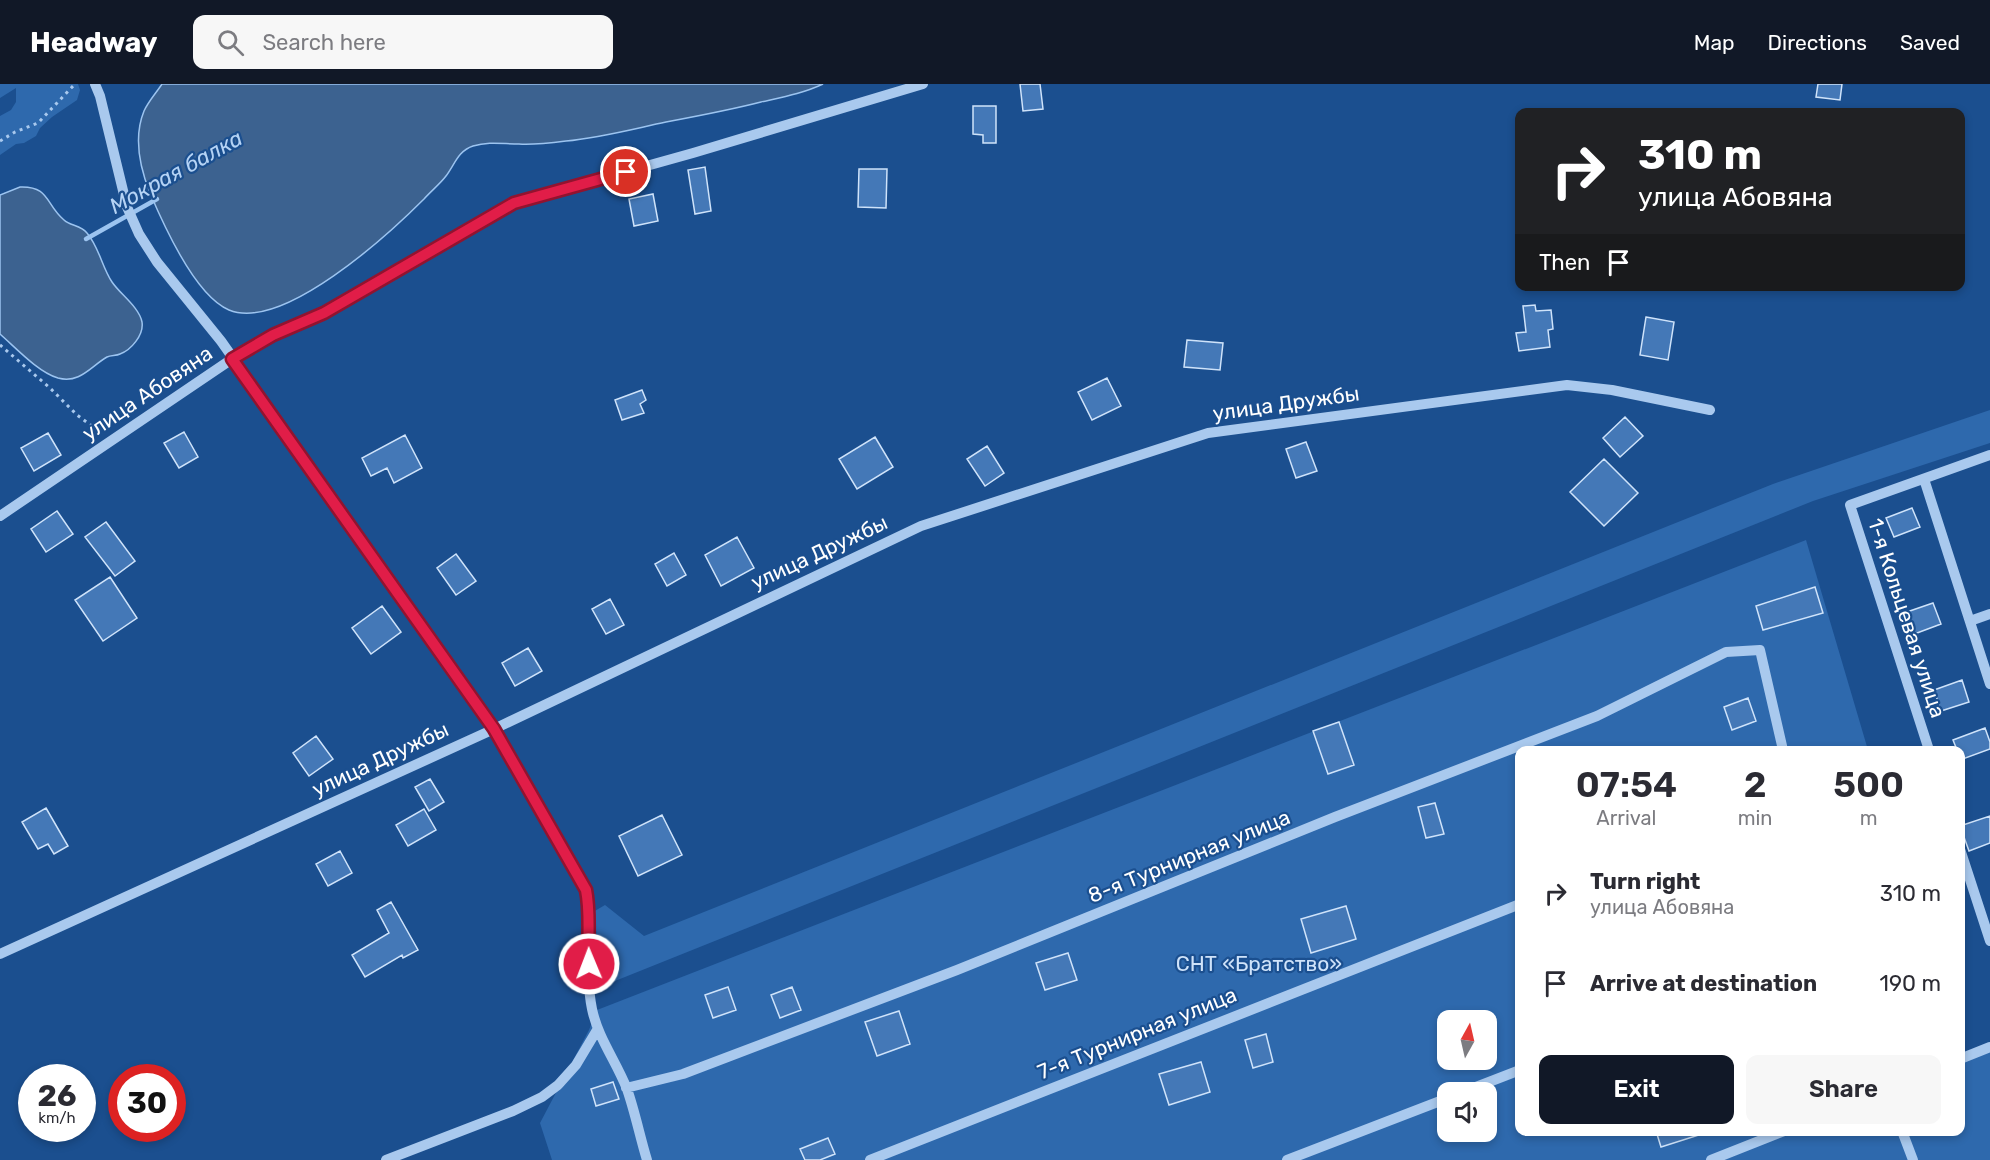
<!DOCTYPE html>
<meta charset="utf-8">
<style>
:root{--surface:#fff;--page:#f7f7f7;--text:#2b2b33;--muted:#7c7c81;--accent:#111827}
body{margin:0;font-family:Rubik,sans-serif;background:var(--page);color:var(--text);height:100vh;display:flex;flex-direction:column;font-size:22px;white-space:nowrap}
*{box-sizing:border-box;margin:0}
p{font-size:20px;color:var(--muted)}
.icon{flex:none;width:33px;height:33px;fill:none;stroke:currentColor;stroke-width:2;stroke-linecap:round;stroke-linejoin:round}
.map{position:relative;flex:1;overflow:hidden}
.drawer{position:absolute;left:1515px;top:662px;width:450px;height:390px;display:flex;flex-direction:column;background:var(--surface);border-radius:12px;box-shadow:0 3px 9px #0003}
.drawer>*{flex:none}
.guide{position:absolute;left:1515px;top:24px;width:450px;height:183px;border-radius:12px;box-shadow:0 3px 9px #0003;background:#202124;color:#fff;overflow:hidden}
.needle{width:39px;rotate:8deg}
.tools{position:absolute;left:1437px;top:926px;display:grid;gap:12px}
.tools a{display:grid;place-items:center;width:60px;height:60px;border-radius:12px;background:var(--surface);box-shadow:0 3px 9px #0003;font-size:30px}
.speed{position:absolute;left:18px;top:980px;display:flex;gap:12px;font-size:30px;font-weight:700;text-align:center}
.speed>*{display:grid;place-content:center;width:78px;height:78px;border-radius:50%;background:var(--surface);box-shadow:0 3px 9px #0003;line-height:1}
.speed small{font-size:15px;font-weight:400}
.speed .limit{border:9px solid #d22;background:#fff;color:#111}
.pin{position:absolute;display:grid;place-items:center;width:51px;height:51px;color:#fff;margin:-26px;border:3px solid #fff;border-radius:50%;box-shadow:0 2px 6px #0007}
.me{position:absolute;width:66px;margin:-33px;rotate:359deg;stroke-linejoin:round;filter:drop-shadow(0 0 4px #0008)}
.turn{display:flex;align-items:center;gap:21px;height:126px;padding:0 24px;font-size:27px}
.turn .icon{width:78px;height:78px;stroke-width:2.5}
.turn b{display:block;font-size:42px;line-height:51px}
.then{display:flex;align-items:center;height:57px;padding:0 24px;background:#0003;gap:12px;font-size:22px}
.eta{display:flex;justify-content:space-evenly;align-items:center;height:102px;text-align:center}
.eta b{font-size:36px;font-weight:600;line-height:42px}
.cta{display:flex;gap:12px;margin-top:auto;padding:12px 24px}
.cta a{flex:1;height:69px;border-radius:12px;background:var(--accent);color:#fff;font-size:24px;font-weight:600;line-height:69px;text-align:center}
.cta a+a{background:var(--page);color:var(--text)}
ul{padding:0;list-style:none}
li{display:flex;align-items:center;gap:18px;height:90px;padding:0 24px}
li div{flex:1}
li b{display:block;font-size:22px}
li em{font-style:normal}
header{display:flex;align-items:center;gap:36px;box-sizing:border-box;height:84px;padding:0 30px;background:var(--accent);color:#fff}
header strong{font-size:28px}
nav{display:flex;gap:33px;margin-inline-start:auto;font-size:21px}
.search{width:420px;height:54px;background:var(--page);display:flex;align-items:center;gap:15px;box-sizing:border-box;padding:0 21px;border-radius:12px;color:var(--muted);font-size:22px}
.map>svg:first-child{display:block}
</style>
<header>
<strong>Headway</strong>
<div class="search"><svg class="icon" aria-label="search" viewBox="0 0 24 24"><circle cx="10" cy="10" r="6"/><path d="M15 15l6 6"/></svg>Search here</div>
<nav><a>Map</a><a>Directions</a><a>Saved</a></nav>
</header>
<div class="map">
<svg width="1990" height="1076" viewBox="0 0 1990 1076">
<rect width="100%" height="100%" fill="#1b4f8f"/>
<!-- green -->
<path fill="#2e69ad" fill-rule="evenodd" d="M0,0H78L80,6L77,16L52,33L40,44L36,52L24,59L16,60L0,71V32L11,26L16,18V4L0,14Z
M1990,326V359L1813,417L605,901L593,828L605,821L644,852L1773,400Z
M1806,456L1868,666H1520V1047H1960L1961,973L1990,960V1076H552L540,1039L589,946L597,926ZM1448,936H1486V975H1448ZM1448,1008H1486V1047H1448Z"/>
<!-- water -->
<path fill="#3c6290" stroke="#9cc4f0" stroke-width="1.5" d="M162,0H823C804,9 783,13 761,18C730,26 698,32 666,38C633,45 599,54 566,57C550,59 534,61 519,60C503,60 489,57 473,62C458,67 455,80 446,92C440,100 431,107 424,115C389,150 283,248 229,226C196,212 164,142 150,109C140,84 133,54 144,27C148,18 156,9 162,0Z
M20,103C50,102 45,120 64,136C70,142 81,141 87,149C99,163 102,183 112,198C120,210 139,223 142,238C144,251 131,266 120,270C116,272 111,271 107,273C91,282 80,300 58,294C38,288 16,264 0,250V111Z"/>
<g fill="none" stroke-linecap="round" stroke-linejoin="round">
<!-- stream -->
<path stroke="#9cc4f0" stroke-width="4.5" d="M86,155L157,115"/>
</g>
<!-- building -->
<path fill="#4478b7" stroke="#cfe3fa" stroke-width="1.5" d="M1020,0H1040L1043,25L1023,27Z
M1818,0H1842L1840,16L1816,13Z
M973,22H996V59H983V51L973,50Z
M705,83L711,127L695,130L688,86Z
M859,85H887L886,124L858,123Z
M653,110L658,137L634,142L629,115Z
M1535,221L1536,227L1551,226L1553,245L1548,246L1550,263L1519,267L1516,249L1526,248L1523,222Z
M1646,233L1674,238L1668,276L1640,271Z
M1187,256L1223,259L1220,286L1184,283Z
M1107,294L1121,322L1092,336L1078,308Z
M642,306L646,316L640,320L644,329L622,336L615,316Z
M1625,333L1643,352L1620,373L1603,354Z
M184,348L198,373L179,384L164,359Z
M48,349L61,371L34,387L21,364Z
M405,351L422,384L394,399L387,384L371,392L362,374Z
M875,353L893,383L857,405L839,375Z
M1306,358L1317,387L1296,394L1286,365Z
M987,362L1004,389L985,402L967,375Z
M1604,375L1638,409L1604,442L1570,408Z
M1912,424L1920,443L1894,453L1886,434Z
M57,427L73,450L46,468L31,445Z
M106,438L135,477L115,492L85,453Z
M737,453L754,484L721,502L705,471Z
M674,469L686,491L667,502L655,480Z
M456,470L476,497L456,511L437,484Z
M110,493L137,534L103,557L75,516Z
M1815,503L1823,529L1763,546L1756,522Z
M610,515L624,541L606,550L592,525Z
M1933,519L1941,540L1909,552L1901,530Z
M382,522L401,548L371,570L352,544Z
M528,564L542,587L515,602L502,579Z
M1962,596L1969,618L1941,627L1934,606Z
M1748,614L1756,637L1732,646L1724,623Z
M1339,638L1354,681L1328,690L1313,647Z
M1985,644L1990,658V665L1960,676V666H1957L1953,656Z
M316,652L333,675L309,692L293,669Z
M430,695L444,718L429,727L415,703Z
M1435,719L1444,750L1426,754L1418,723Z
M46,724L68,762L54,770L48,760L38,765L22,738Z
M424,725L436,746L408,762L396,741Z
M662,731L682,771L638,792L619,752Z
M1990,732V759L1969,767L1960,742Z
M340,767L352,789L328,802L316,780Z
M391,818L418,866L403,874L402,871L365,893L352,871L389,849L377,826Z
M1346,822L1356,855L1311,869L1301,835Z
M1068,869L1077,896L1045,906L1036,879Z
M728,903L736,926L713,934L705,911Z
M792,903L801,926L780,934L771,911Z
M899,927L910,960L877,972L865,938Z
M1266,950L1273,978L1253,984L1245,956Z
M1201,978L1210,1008L1169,1021L1159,990Z
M613,998L619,1015L596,1022L591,1005Z
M1656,1047H1702V1050L1661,1063Z
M828,1054L835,1070L820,1076H805L800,1065Z"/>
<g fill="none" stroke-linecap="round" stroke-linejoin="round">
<!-- path -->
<path stroke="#a9c9ee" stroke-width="3" stroke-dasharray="3 4.5" stroke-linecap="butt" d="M0,57L15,48L38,39L75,0
M0,261L50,304L77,331L100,348"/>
<!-- minor -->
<path stroke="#a9c9ee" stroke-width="10" d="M95,0L100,12L127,123L139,150L157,178L221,257L494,645L586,806C593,845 584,886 592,925C598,954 616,977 627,1005C635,1028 640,1053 647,1076
M1924,395L1990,600
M0,432L232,275L273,251L324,229L514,119L693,69L923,0
M1970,537L1990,530
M1929,666L1850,421L1990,371
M1960,765L1990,857
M0,870L494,645L921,442L1208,349L1567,301L1612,306L1710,326
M1960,975L1990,963
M626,1004L683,990L957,886L1335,733L1597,632L1726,568L1760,566L1783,666
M1463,1008L1520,986
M1902,1047L1913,1076
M386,1076L513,1027L542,1013L558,1001L576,981L597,946
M870,1076L1520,820
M1287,1076L1448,1014
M1711,1076L1784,1047"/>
</g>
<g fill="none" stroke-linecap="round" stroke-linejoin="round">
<!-- route casing -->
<g stroke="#92132f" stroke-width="15">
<path id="route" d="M589,880C587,855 591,831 586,806L494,645L232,275L273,251L324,229L514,119L626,88"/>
</g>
<!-- route -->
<use href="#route" stroke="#e11d48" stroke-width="10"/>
</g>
<g text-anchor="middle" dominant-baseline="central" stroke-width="4.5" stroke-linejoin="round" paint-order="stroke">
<!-- street labels -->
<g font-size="21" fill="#fff" stroke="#1b4f8f">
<text transform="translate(147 309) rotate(-34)">улица Абовяна</text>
<text transform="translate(1286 319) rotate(-8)">улица Дружбы</text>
<text transform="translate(819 468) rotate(-25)">улица Дружбы</text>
<text transform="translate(1907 534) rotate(72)">1-я Кольцевая улица</text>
<text transform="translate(380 675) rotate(-25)">улица Дружбы</text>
<text transform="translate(1189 772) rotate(-22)">8-я Турнирная улица</text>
<text transform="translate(1137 949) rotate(-22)">7-я Турнирная улица</text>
</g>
<!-- park labels -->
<g font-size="21" fill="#cfe3fa" stroke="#1b4f8f">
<text x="1259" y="879">СНТ «Братство»</text>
</g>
<!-- water labels -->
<g font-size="22" font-style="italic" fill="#b5d3f5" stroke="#1b4f8f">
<text transform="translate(176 88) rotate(-29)">Мокрая балка</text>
</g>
</g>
</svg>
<div class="tools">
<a><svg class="needle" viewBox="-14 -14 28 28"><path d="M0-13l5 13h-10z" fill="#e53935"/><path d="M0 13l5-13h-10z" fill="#7c7c81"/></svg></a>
<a><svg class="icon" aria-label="sound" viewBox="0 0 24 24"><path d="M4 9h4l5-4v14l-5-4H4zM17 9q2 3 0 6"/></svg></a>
</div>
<div class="speed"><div>26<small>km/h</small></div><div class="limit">30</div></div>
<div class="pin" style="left:626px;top:88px;background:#d93025"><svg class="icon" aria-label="arrive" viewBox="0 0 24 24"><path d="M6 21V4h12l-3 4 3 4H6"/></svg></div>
<svg class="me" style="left:589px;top:880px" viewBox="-20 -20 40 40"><circle r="17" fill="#e11d48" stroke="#fff" stroke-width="3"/><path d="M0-11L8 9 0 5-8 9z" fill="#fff"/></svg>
<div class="guide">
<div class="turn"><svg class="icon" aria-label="right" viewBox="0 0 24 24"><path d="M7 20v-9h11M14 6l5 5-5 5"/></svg><div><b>310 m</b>улица Абовяна</div></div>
<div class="then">Then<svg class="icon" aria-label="arrive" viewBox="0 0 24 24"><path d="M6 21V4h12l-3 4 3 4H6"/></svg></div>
</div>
<section class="drawer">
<div class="eta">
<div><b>07:54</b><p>Arrival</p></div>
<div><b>2</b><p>min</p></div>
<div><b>500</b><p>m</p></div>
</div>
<ul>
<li><svg class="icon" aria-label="right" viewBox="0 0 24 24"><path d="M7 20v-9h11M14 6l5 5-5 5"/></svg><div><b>Turn right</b><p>улица Абовяна</p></div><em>310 m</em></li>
<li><svg class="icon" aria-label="arrive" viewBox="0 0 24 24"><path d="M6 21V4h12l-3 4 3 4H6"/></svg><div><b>Arrive at destination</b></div><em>190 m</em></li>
</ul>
<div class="cta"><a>Exit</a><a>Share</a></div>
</section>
</div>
